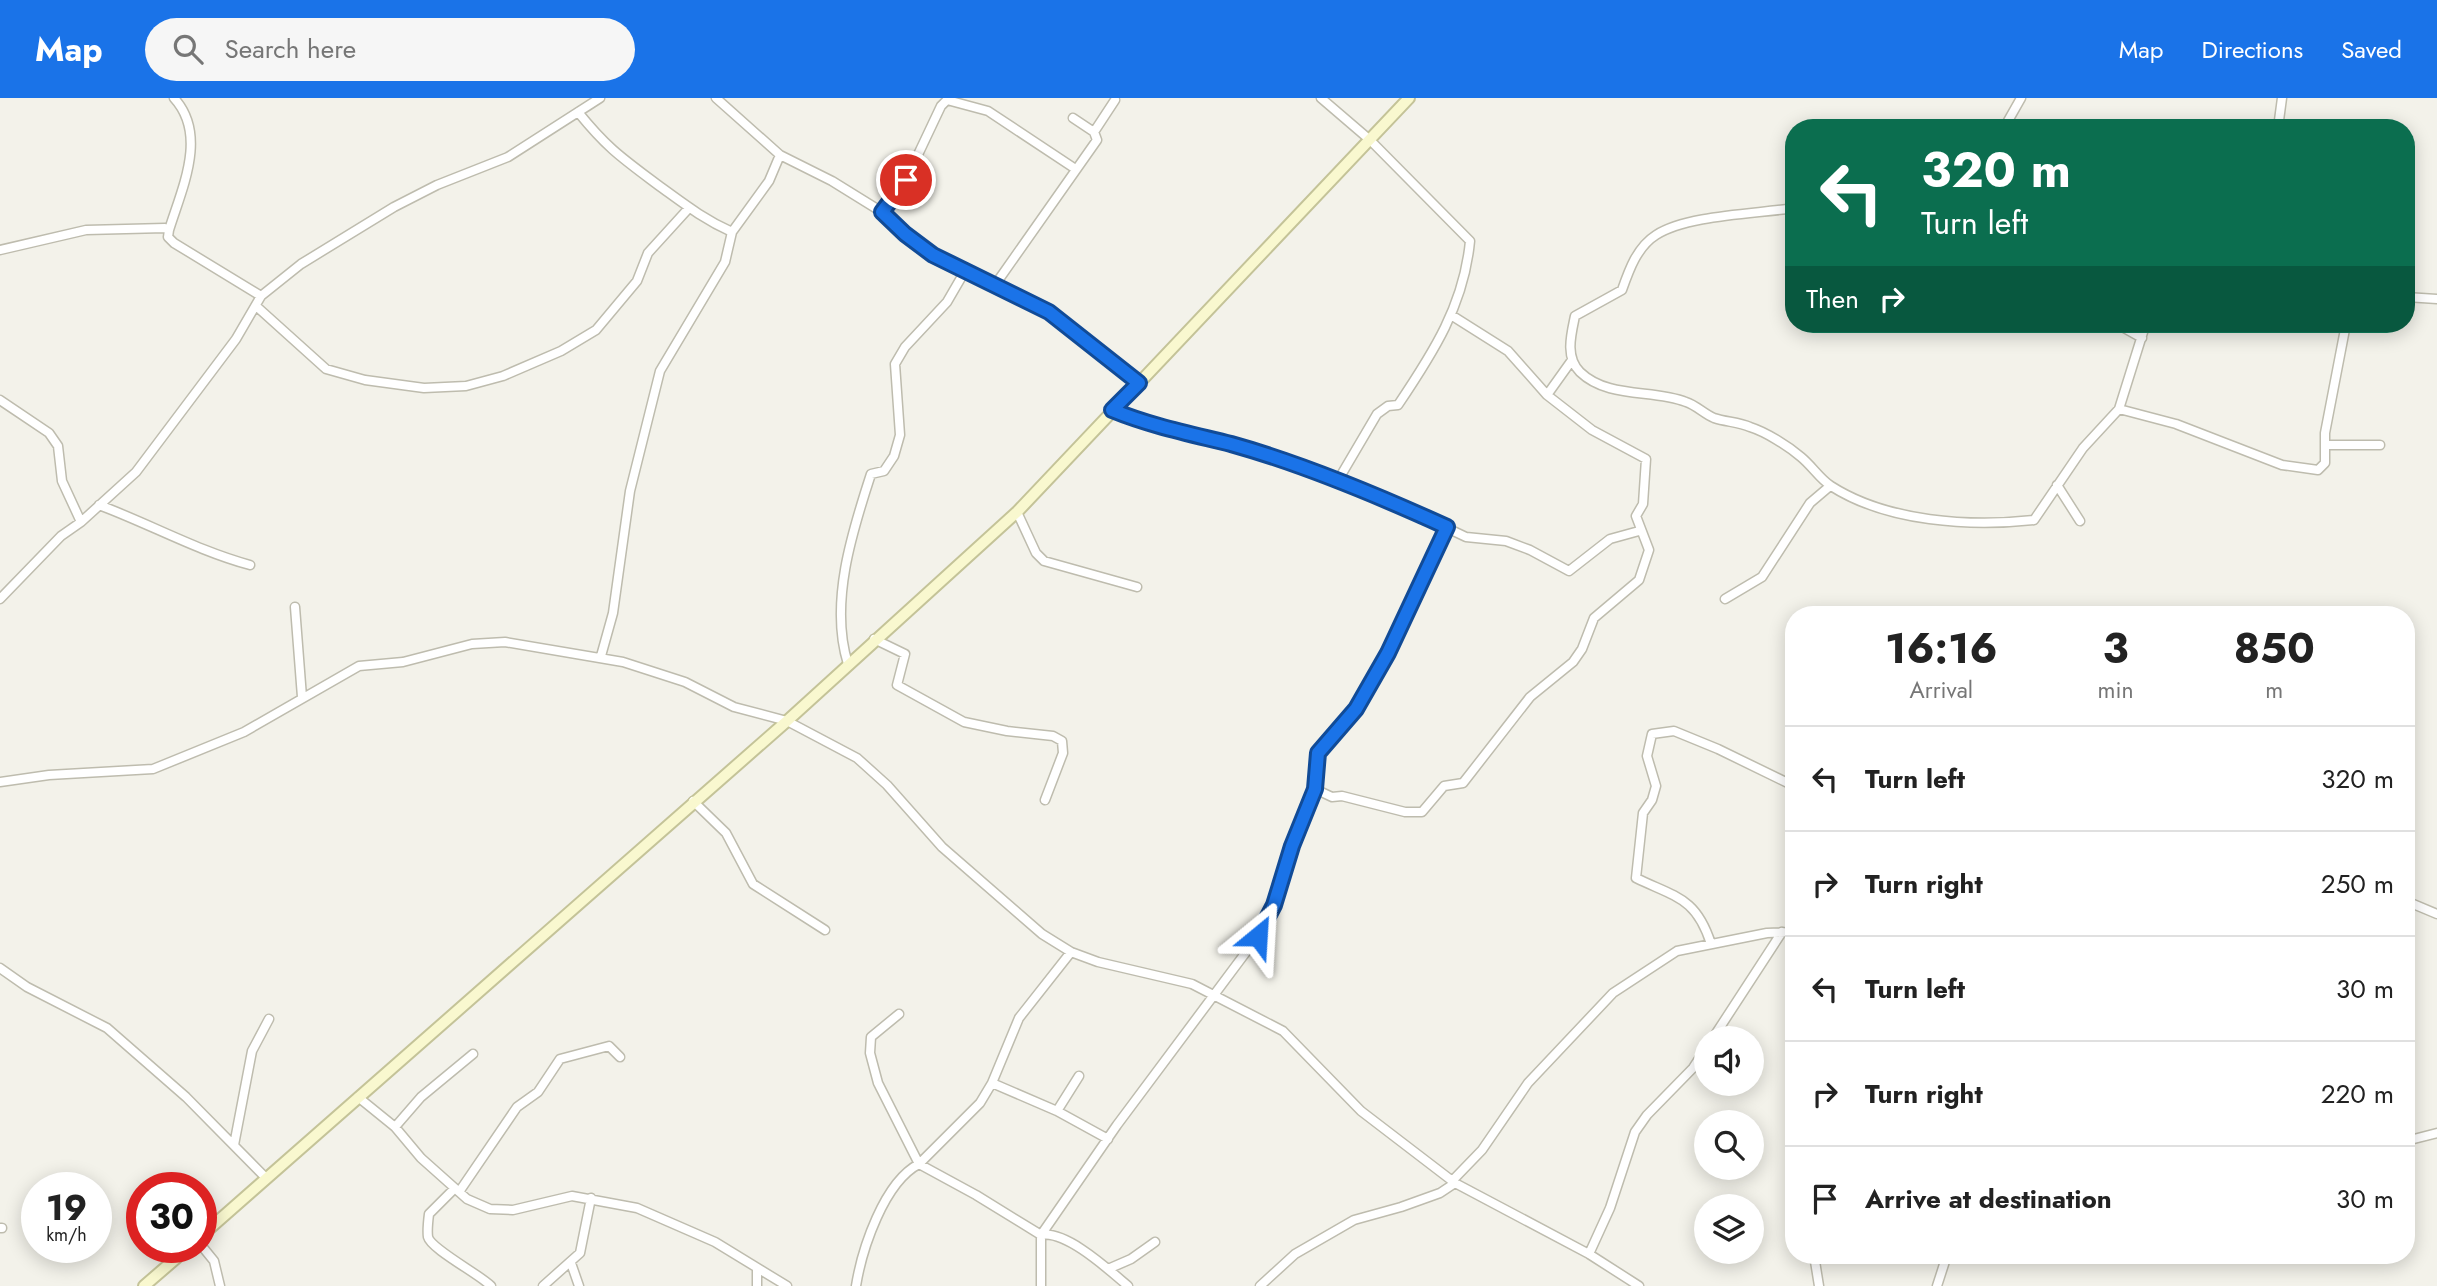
<!DOCTYPE html>
<style>
:root{--surface:#fff;--page:#f6f6f6;--text:#222;--muted:#767676;--line:#e0e0e0;--accent:#1a73e8}
body{margin:0;font-family:Jost,sans-serif;background:var(--page);color:var(--text);height:100vh;display:flex;flex-direction:column;font-size:26px;white-space:nowrap}
*{box-sizing:border-box;margin:0}
p{font-size:23px;color:var(--muted)}
.icon{flex:none;width:38px;height:38px;fill:none;stroke:currentColor;stroke-width:2;stroke-linecap:round;stroke-linejoin:round}
.map{position:relative;flex:1;overflow:hidden}
.sheet{position:absolute;left:1785px;top:508px;width:630px;height:658px;display:flex;flex-direction:column;background:var(--surface);border-radius:28px;box-shadow:0 4px 18px #0003}
.sheet>*{flex:none}
.hud{position:absolute;left:1785px;top:21px;width:630px;height:214px;border-radius:28px;box-shadow:0 4px 18px #0003;background:#0b6e4f;color:#fff;overflow:hidden}
.controls{position:absolute;left:1694px;top:928px;display:grid;gap:14px}
.controls a{display:grid;place-items:center;width:70px;height:70px;border-radius:50%;background:var(--surface);box-shadow:0 4px 18px #0003;font-size:35px}
.speed{position:absolute;left:21px;top:1074px;display:flex;gap:14px;font-size:35px;font-weight:700;text-align:center}
.speed>*{display:grid;place-content:center;width:91px;height:91px;border-radius:50%;background:var(--surface);box-shadow:0 4px 18px #0003;line-height:1}
.speed small{font-size:18px;font-weight:400}
.speed .limit{border:10px solid #d22;background:#fff;color:#111}
.pin{position:absolute;display:grid;place-items:center;width:60px;height:60px;color:#fff;margin:-30px;border:4px solid #fff;border-radius:50%;box-shadow:0 2px 7px #0007}
.me{position:absolute;width:77px;margin:-38px;rotate:27deg;stroke-linejoin:round;filter:drop-shadow(0 0 5px #0008)}
.turn{display:flex;align-items:center;gap:24px;height:147px;padding:0 21px;font-size:32px}
.turn .icon{width:91px;height:91px;stroke-width:2.5}
.turn b{display:block;font-size:49px;line-height:60px}
.then{display:flex;align-items:center;height:66px;padding:0 21px;background:#0003;gap:14px;font-size:26px}
.eta{display:flex;justify-content:space-evenly;align-items:center;height:119px;text-align:center}
.eta b{font-size:42px;font-weight:700;line-height:49px}
ul{padding:0;list-style:none}
li{display:flex;align-items:center;gap:21px;height:105px;padding:0 21px;border-top:2px solid var(--line)}
li div{flex:1}
li b{display:block;font-size:26px}
li em{font-style:normal}
header{display:flex;align-items:center;gap:42px;box-sizing:border-box;height:98px;padding:0 35px;background:var(--accent);color:#fff}
header strong{font-size:33px}
nav{display:flex;gap:38px;margin-inline-start:auto;font-size:24px}
.search{width:490px;height:63px;background:var(--page);display:flex;align-items:center;gap:18px;box-sizing:border-box;padding:0 24px;border-radius:38px;color:var(--muted);font-size:26px}
.map>svg:first-child{display:block}
</style>
<header>
<strong>Map</strong>
<div class="search"><svg class="icon" aria-label="search" viewBox="0 0 24 24"><circle cx="10" cy="10" r="6"/><path d="M15 15l6 6"/></svg>Search here</div>
<nav><a>Map</a><a>Directions</a><a>Saved</a></nav>
</header>
<div class="map">
<svg width="2437" height="1188" viewBox="0 0 2437 1188">
<rect width="100%" height="100%" fill="#f3f2ea"/>
<g fill="none" stroke-linecap="round" stroke-linejoin="round">
<!-- minor casing -->
<g stroke="#bebcae" stroke-width="11">
<path id="minor" d="M716,0L780,57L832,83L882,114L905,136L933,157L1049,214L1139,285
M1321,0L1370,42L1470,143C1464,207 1433,255 1398,307L1388,308L1377,316L1337,384
M578,14C607,50 622,60 658,87C683,105 703,121 732,134
M2004,30L2021,0
M2278,30L2282,0
M1094,34L1115,2
M1794,110C1756,116 1687,117 1656,137C1637,149 1629,172 1622,192L1575,218C1571,237 1565,259 1580,274C1608,301 1653,291 1686,304C1696,307 1704,316 1714,320C1726,324 1739,324 1750,329C1766,334 1788,348 1801,359C1812,368 1820,381 1831,388C1887,424 1970,429 2034,422L2083,350L2119,311L2144,231L2151,226
M882,114L906,82L941,8L947,2L988,13L1074,70
M169,132C182,90 208,37 174,0
M0,152L86,132L165,130L169,132L168,139L174,145L261,198
M995,187L1097,42L1094,34L1073,20
M2406,199L2437,201
M256,208L326,271L365,282L424,290L466,288L503,278L561,253L596,232L637,183L648,155L688,111
M2117,226L2142,240
M2198,226H2201
M1547,297L1572,262
M0,302L49,335L58,348L62,383L81,424
M2119,311L2176,326L2282,367L2318,372L2325,365V335L2346,226
M1112,312L1138,323L1278,362L1390,403L1466,439L1506,443L1530,452L1569,473L1610,441L1639,433
M2325,347H2380
M2057,387L2080,423
M99,407C150,426 198,453 250,467
M1017,414L1036,455L1044,463L1137,489
M0,501L61,438L81,424L136,374L236,241L261,198L301,166L394,109L437,87L508,59L600,0
M1725,501L1762,479L1810,405L1830,388
M295,509L302,599
M874,541L905,556L897,587L964,624L1007,633L1053,638L1062,643L1063,655L1045,702
M601,558L613,515L630,393L660,273L725,164L732,134L769,83L780,57
M848,566C829,506 852,434 871,376L884,373L894,358L900,337L895,266L905,249L947,204L965,173
M0,684L49,677L153,671L244,634L359,568L403,564L472,546L505,544L623,564L685,584L734,609L787,623L857,660L887,687L942,749L1042,836L1071,854L1098,864L1192,886L1283,933L1361,1013L1455,1085L1589,1156L1639,1188
M1315,691L1332,699L1342,698L1405,714H1422L1444,688L1463,685L1530,599L1573,564L1582,551L1594,520L1639,482L1649,452L1636,418L1643,406L1646,361L1592,332L1547,297L1508,253L1451,217
M693,703L726,735L753,786L825,832
M2406,803L2437,816
M1711,846C1696,799 1675,799 1636,780L1643,715L1652,702L1656,688L1647,658L1652,636L1674,633L1718,651L1794,688
M0,870L27,889L107,930L186,999L266,1080
M899,916L871,939L870,955L878,985L919,1066L976,1097L1041,1137V1188
M1713,940L1782,834
M1079,978L1057,1013L1108,1041
M992,985L1057,1013
M358,999L395,1029L421,1060L467,1101L490,1111L513,1112L572,1098L637,1110L715,1144L787,1188
M395,1029L421,999L473,956
M2406,1043L2437,1035
M234,1047L252,953L269,921
M1453,1082L1482,1052L1528,985L1613,895L1677,853L1767,835L1794,834
M454,1091L429,1116C428,1124 427,1132 428,1139C431,1151 479,1176 491,1188
M459,1094L517,1009L538,994L560,961L609,948L620,959
M0,1130H2
M201,1147L214,1163L220,1188
M1589,1156L1610,1110L1635,1034L1647,1017L1693,970L1706,950
M1814,1157L1819,1188
M571,1165L579,1188
M1108,1171L1131,1161L1155,1144
M543,1188L580,1155L591,1100
M757,1188V1172
M856,1188C862,1151 884,1084 919,1066L980,1005L992,985L1019,920L1071,854
M1128,1188C1109,1172 1066,1132 1041,1137L1117,1027L1258,838L1274,807L1291,748L1315,691L1318,655L1356,611L1388,555L1447,429
M1260,1188L1295,1156L1354,1122L1401,1109L1440,1095L1455,1085
M1937,1188L1947,1157"/>
</g>
<!-- secondary casing -->
<g stroke="#c4c398" stroke-width="14">
<path id="secondary" d="M201,1138L787,623L1017,414L1409,0
M144,1188L188,1150"/>
</g>
<!-- minor -->
<use href="#minor" stroke="#fff" stroke-width="8"/>
<!-- secondary -->
<use href="#secondary" stroke="#f9f8cf" stroke-width="10"/>
</g>
<g fill="none" stroke-linecap="round" stroke-linejoin="round">
<!-- route casing -->
<g stroke="#114b97" stroke-width="18">
<path id="route" d="M906,82L882,114L905,136L933,157L1049,214L1139,285L1112,312C1151,328 1191,336 1231,346C1303,366 1379,398 1447,429L1388,555L1356,611L1318,655L1315,691L1292,748L1274,807L1258,838"/>
</g>
<!-- route -->
<use href="#route" stroke="#1a73e8" stroke-width="12"/>
</g>
</svg>
<div class="controls">
<a><svg class="icon" aria-label="sound" viewBox="0 0 24 24"><path d="M4 9h4l5-4v14l-5-4H4zM17 9q2 3 0 6"/></svg></a>
<a><svg class="icon" aria-label="search" viewBox="0 0 24 24"><circle cx="10" cy="10" r="6"/><path d="M15 15l6 6"/></svg></a>
<a><svg class="icon" aria-label="layers" viewBox="0 0 24 24"><path d="M12 4l9 5-9 5-9-5zM3 14l9 5 9-5"/></svg></a>
</div>
<div class="speed"><div>19<small>km/h</small></div><div class="limit">30</div></div>
<div class="pin" style="left:906px;top:82px;background:#d93025"><svg class="icon" aria-label="arrive" viewBox="0 0 24 24"><path d="M6 21V4h12l-3 4 3 4H6"/></svg></div>
<svg class="me" style="left:1258px;top:838px" viewBox="-20 -20 40 40"><path d="M0-17L14 15 0 8-14 15z" fill="#1a73e8" stroke="#fff" stroke-width="4"/></svg>
<div class="hud">
<div class="turn"><svg class="icon" aria-label="left" viewBox="0 0 24 24"><path d="M17 20v-9H6M10 6l-5 5 5 5"/></svg><div><b>320 m</b>Turn left</div></div>
<div class="then">Then<svg class="icon" aria-label="right" viewBox="0 0 24 24"><path d="M7 20v-9h11M14 6l5 5-5 5"/></svg></div>
</div>
<section class="sheet">
<div class="eta">
<div><b>16:16</b><p>Arrival</p></div>
<div><b>3</b><p>min</p></div>
<div><b>850</b><p>m</p></div>
</div>
<ul>
<li><svg class="icon" aria-label="left" viewBox="0 0 24 24"><path d="M17 20v-9H6M10 6l-5 5 5 5"/></svg><div><b>Turn left</b></div><em>320 m</em></li>
<li><svg class="icon" aria-label="right" viewBox="0 0 24 24"><path d="M7 20v-9h11M14 6l5 5-5 5"/></svg><div><b>Turn right</b></div><em>250 m</em></li>
<li><svg class="icon" aria-label="left" viewBox="0 0 24 24"><path d="M17 20v-9H6M10 6l-5 5 5 5"/></svg><div><b>Turn left</b></div><em>30 m</em></li>
<li><svg class="icon" aria-label="right" viewBox="0 0 24 24"><path d="M7 20v-9h11M14 6l5 5-5 5"/></svg><div><b>Turn right</b></div><em>220 m</em></li>
<li><svg class="icon" aria-label="arrive" viewBox="0 0 24 24"><path d="M6 21V4h12l-3 4 3 4H6"/></svg><div><b>Arrive at destination</b></div><em>30 m</em></li>
</ul>
</section>
</div>
